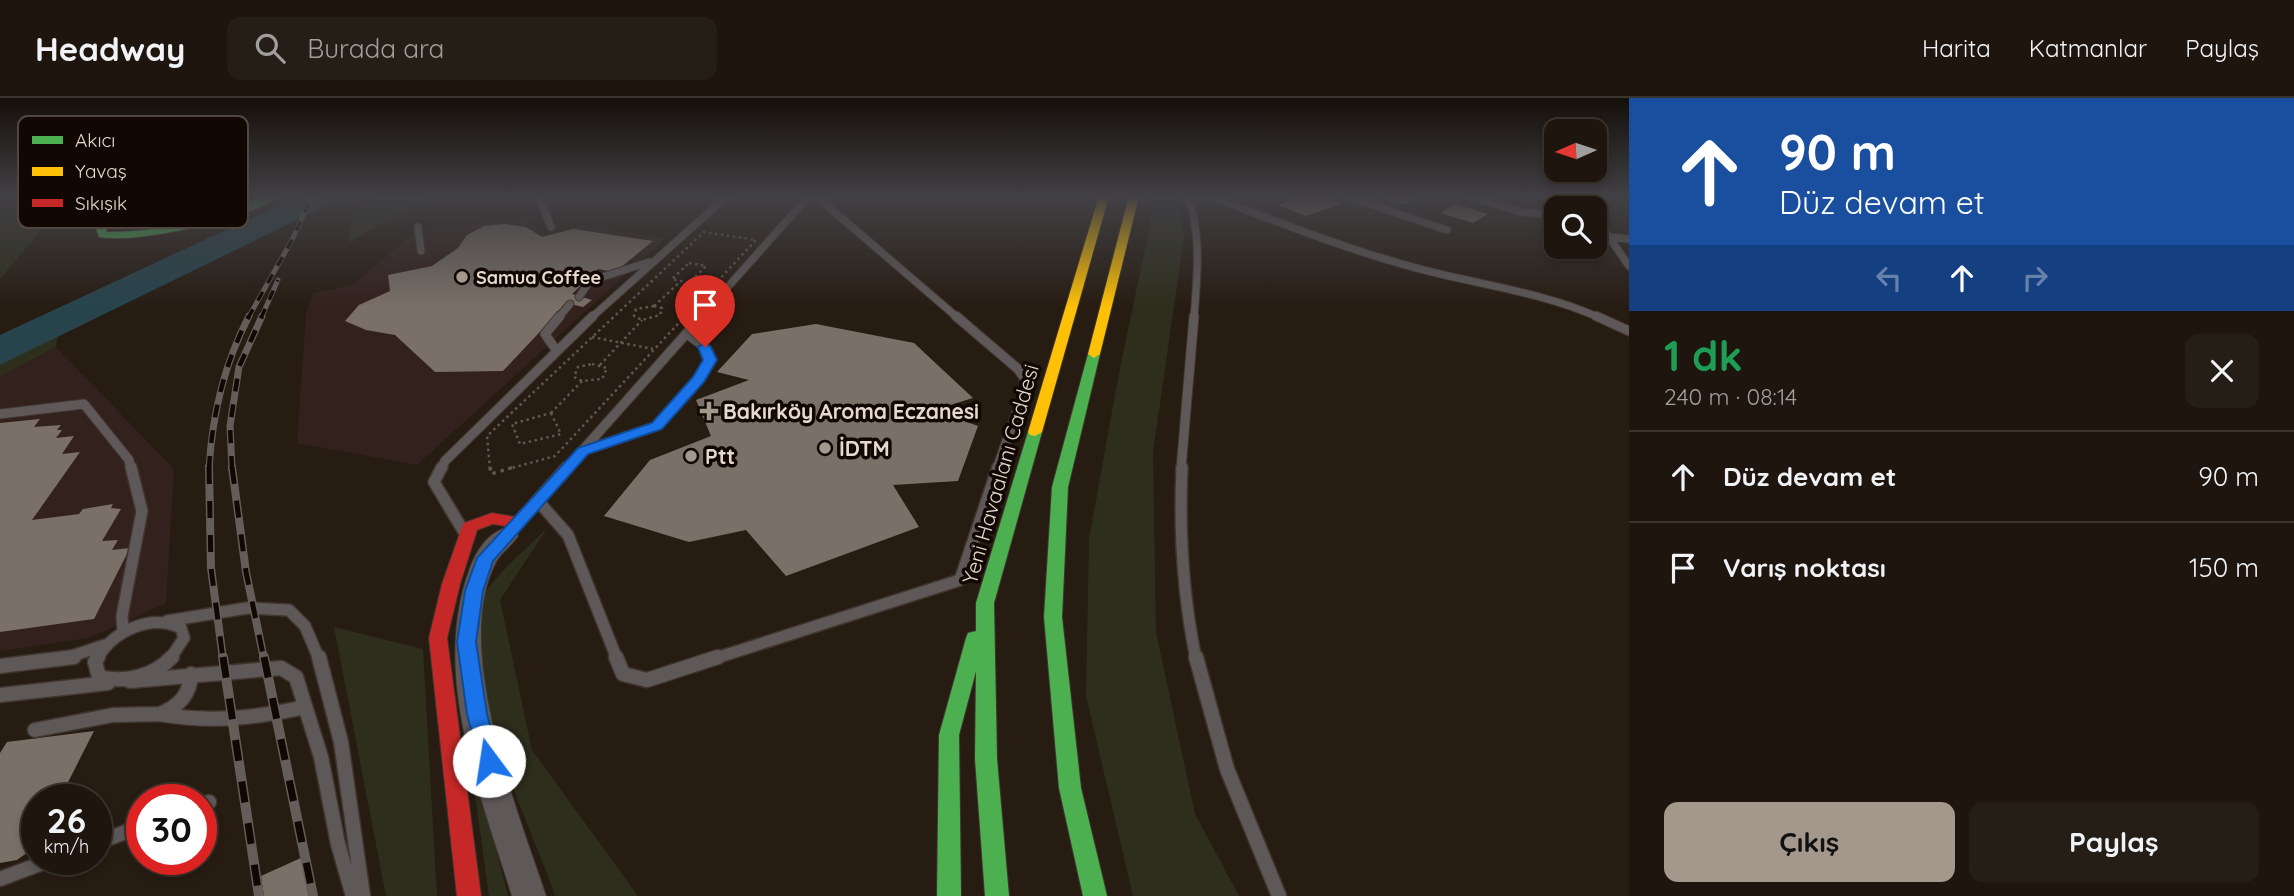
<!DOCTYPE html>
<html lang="tr">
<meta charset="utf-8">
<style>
:root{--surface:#1d150e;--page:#251e17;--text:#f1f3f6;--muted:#a09f9e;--line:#3b342e;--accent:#a4978c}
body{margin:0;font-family:Quicksand,sans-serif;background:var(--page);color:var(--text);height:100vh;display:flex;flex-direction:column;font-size:26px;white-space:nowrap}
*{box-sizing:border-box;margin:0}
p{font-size:23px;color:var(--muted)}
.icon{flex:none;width:38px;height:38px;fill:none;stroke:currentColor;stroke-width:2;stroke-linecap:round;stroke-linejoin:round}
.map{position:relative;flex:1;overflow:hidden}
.details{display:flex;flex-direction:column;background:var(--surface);width:665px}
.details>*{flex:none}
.top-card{background:#1a4fa0;color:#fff;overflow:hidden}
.needle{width:46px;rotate:267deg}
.buttons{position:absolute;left:1544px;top:21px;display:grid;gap:14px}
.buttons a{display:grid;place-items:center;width:63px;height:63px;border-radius:14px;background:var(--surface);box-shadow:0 4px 10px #0003,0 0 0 2px var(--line);font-size:35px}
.speed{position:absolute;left:21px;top:686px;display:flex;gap:14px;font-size:35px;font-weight:700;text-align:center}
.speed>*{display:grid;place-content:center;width:91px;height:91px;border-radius:50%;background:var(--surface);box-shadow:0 4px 10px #0003,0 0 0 2px var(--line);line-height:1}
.speed small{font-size:18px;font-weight:400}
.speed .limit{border:10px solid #d22;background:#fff;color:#111}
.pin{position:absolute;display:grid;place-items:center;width:60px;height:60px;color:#fff;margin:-72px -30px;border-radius:50% 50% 50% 0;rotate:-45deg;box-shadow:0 0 7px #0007}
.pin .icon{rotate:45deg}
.me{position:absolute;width:77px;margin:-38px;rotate:346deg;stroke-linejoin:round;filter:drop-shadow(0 0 5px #0008)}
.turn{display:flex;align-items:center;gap:24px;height:147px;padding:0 35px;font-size:32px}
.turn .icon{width:91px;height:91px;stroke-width:2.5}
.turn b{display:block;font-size:49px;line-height:60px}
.lanes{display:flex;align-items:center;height:66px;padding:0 35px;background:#0003;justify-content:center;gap:35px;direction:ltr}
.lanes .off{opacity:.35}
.round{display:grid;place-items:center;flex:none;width:74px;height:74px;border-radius:14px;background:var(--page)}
.headline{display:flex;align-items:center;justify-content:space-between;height:119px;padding:0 35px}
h1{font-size:42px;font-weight:700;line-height:52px;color:#1e9e55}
.action{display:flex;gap:14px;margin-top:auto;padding:14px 35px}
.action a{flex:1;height:80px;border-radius:14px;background:var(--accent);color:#111;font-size:28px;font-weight:700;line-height:80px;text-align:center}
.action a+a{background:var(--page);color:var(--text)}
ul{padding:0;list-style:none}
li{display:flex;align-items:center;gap:21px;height:91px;padding:0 35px;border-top:2px solid var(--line)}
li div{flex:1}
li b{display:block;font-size:26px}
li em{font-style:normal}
header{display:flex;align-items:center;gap:42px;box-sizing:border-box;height:98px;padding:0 35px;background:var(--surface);border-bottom:2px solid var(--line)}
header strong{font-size:33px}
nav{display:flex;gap:38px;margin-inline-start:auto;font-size:24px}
.search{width:490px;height:63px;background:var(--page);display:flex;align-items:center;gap:18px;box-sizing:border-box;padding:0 24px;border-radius:14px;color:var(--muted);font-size:26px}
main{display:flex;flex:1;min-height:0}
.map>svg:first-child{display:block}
</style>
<header>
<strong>Headway</strong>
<div class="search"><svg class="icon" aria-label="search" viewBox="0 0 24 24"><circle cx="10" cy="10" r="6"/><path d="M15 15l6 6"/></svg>Burada ara</div>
<nav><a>Harita</a><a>Katmanlar</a><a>Paylaş</a></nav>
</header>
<main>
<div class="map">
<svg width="1629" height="798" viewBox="0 0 1629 798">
<rect width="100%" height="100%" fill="#271c12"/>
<!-- commercial -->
<path fill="#33211d" d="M524,120L544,136L581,128L666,140L417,367L297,345L306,216L313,195L352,187L415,134Z
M56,249L174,371L166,505L89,540L0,553V279Z"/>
<!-- green -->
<path fill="#2d2e1c" d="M384,98H432L348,145L352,113Z
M1156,98H1177L1184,139L1153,354L1156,534L1195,716L1239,798H1133L1086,598L1089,441L1118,280Z
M0,108L59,111L0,181Z
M58,236L56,249L0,279V267Z
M548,429L500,502L532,652L638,798H555C533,730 445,559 485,495C499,473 529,449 548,429Z
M334,529L423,551L437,798H386Z
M466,632L508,798H489Z"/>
<!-- water -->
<path fill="#27444d" d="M299,98H346L0,267V237Z"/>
<!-- building -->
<path fill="#7a7068" d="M1303,98H1321L1341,106L1306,118L1277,107Z
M1378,98H1420L1403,107Z
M1455,106L1488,116L1473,125L1441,115Z
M504,126L526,129L542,139L573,131L653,143L615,174L598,171L572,196L592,202L583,209L567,205L503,273L435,274L395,237L366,232L345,223L359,207L390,193L388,177L432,168L458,150L467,137L484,128Z
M816,226L914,245L973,300L934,312L978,328L958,383L893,387L919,429L786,478L746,432L689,444L604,418L650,362L711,338L696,302L749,282L717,274L752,236Z
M40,321L34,329L61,327L57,332H62L56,340L74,338L62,356L80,354L32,422L79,416L83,411L113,406L111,410L121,411L102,443L118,442L112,452L130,450L94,521L0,534V325Z
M94,633L59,702H37L35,749L17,762L0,765V655L7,644Z
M303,759L311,798H264L261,778Z"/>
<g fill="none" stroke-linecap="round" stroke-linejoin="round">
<!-- lane-far3 casing -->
<g stroke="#40362e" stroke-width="9">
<path id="lane-far3" d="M539,98L551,129
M816,98L958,220
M1188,98C1202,138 1197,178 1194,220
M1209,98C1279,124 1348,152 1420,171C1480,187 1543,194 1600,220
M1346,98L1447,132
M1470,98L1521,114L1555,117
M1581,98L1589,110
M1594,117L1629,168
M418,129L421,153
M1609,139L1629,141
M579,199L590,183L649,164
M558,220L570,206
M591,220L727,98
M700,220L809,98"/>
</g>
<!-- lane-far2 casing -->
<g stroke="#40362e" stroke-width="11">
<path id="lane-far2" d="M956,218L1018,271L1027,284L997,371
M1596,218L1629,233
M556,252L545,236L560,218
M0,316L84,306L129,362L131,371
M586,352L657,328L699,281L710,262L705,249L687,236
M441,371L445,363L593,218
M566,371L702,218
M1181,371L1194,218"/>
</g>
<!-- lane-far1 casing -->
<g stroke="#40362e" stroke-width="14">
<path id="lane-far1" d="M442,369L434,384L464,434
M1182,369C1179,434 1183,498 1196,561
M538,403L568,437L617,561
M515,428L567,369
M167,523L247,510L289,512L305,528L319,561
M123,534L122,518L142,413L131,369
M63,561L105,547
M97,561C113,533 151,515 181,530L184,540L170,561
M713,561L960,482L998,369"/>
</g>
<!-- lane casing -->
<g stroke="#40362e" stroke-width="17">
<path id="lane" d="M98,559L95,564L99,579C125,585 153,579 172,559
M319,559L341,644L363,798
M616,559L623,576L647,582L718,559
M1196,559L1227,671L1279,798
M0,568L74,559
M191,576C190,597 179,608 160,616C209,625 256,620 305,609
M130,583L281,570L296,579L321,659L338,746L353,798
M0,597L108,585
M35,632L113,617L160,616
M201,707L209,704
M96,745L142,728
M0,781L53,761"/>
</g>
<!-- street casing -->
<g stroke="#40362e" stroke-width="2">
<path id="street" d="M506,430L514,432L518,438C512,447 503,453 497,462C450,546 518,714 546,798H512C481,697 431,578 469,473C475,455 487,435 506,430Z"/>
</g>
<!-- fast casing -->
<g stroke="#40362e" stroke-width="2">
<path id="fast" d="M115,98H125L105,128L107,134C143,134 177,129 211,118C233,111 256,98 280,98C248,121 138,146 99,139L95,128Z
M1094,252L1100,256L1068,389L1062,519L1081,690L1107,798H1083L1059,690L1044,519L1052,389L1088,256Z
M1035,330L1042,334L994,505L997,661L1009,798H985L975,661L976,573L959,637L961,798H937L939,637L966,540L968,535L976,533V505L1028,334Z"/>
</g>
<!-- slow casing -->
<g stroke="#40362e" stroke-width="2">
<path id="slow" d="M1099,98H1109L1042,334L1035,338L1030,337L1028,334Z
M1129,98H1139L1100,256L1094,260L1088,256Z"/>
</g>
<!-- jam casing -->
<g stroke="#40362e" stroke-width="2">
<path id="jam" d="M492,415L521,420L523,424L518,435H506L505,428L493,426L477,432L460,486L447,540L481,798H457L429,540L442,486L462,429L464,425Z"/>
</g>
<!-- path-far1 -->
<path stroke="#5e5853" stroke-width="2.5" stroke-dasharray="2.5 3.5" stroke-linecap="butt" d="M689,165L706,168L689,185L672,181Z
M654,208L681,183
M654,208L662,210L660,217L642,222L634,218L636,211Z
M592,239L653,251
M592,266L607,270L602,281L582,283L574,279L578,269Z
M600,267L642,222
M551,315L561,336L520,346L512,326Z
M551,315L582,283
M490,371L487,338L704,134L756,142L555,358L508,371"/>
<!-- path -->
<path stroke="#5e5853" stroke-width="3.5" stroke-dasharray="3.5 5" stroke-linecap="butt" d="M490,369L491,376L514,369"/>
<!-- lane-far3 -->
<use href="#lane-far3" stroke="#5e5858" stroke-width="7"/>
<!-- lane-far2 -->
<use href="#lane-far2" stroke="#5e5858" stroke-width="9"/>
<!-- lane-far1 -->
<use href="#lane-far1" stroke="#5e5858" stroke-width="11"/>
<!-- lane -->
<use href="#lane" stroke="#5e5858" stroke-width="14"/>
<!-- street -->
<use href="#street" fill="#5e5858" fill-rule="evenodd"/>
<!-- fast -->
<use href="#fast" fill="#4caf50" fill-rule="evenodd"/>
<!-- slow -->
<use href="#slow" fill="#ffc107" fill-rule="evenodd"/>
<!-- jam -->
<use href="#jam" fill="#c62828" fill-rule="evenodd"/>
<!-- rail-far3 casing -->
<g stroke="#655d59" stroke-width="5">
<path id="rail-far3" d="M248,220L292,142L312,98
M261,220L278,182"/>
</g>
<!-- rail-far2 casing -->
<g stroke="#655d59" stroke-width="7">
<path id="rail-far2" d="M209,371C212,318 224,266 249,218
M232,371L230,328L239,269L262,218"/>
</g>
<!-- rail-far1 casing -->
<g stroke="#655d59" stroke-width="8">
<path id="rail-far1" d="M209,369L211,470L223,561
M232,369L246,474L264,561"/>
</g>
<!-- rail casing -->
<g stroke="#655d59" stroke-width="10">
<path id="rail" d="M223,559L259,798
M264,559L313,798"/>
</g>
<!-- rail-far3 -->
<use href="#rail-far3" stroke="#110803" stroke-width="3.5" stroke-dasharray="10" stroke-linecap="butt"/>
<!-- rail-far2 -->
<use href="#rail-far2" stroke="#110803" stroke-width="4.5" stroke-dasharray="13" stroke-linecap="butt"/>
<!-- rail-far1 -->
<use href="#rail-far1" stroke="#110803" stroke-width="5" stroke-dasharray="17" stroke-linecap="butt"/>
<!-- rail -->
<use href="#rail" stroke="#110803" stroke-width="7" stroke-dasharray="21" stroke-linecap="butt"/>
</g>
<!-- sky -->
<linearGradient id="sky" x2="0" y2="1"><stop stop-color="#150f0a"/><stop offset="0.47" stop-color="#414044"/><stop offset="1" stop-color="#414044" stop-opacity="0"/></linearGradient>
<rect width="1629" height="210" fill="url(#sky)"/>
<!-- route -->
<path fill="#1a73e8" stroke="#114b97" stroke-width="2" d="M705,245L711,249L717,262L704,284L662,331L588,356L493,463L483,493L476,544L487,616L500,663L496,669L489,672L481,669L467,616L457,544L465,493L477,460L578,350L652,325L693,279L703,262L698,249Z"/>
<!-- markers -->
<g fill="#a4978c" stroke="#110803" stroke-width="2.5">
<circle cx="462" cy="179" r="7"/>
<path d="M705.5 302.5h7v7h7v7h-7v7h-7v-7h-7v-7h7z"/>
<circle cx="825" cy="350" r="7"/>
<circle cx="691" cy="358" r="7"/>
</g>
<g text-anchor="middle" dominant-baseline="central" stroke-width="7" stroke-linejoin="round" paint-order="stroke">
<!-- far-poi labels -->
<g font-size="18" font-weight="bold" fill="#e7d9ce" stroke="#110803" text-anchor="start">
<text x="476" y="179">Samua Coffee</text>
</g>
<!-- poi labels -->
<g font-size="21" font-weight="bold" fill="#e7d9ce" stroke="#110803" text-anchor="start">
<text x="723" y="313">Bakırköy Aroma Eczanesi</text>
<text x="839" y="350">İDTM</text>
<text x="705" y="358">Ptt</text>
</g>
<!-- street labels -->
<g font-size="21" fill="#e7d9ce" stroke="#110803">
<text transform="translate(1000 376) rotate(-74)">Yeni Havaalanı Caddesi</text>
</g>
</g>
<!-- legend -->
<rect x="18" y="18" width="230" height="112" rx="10" fill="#110803" stroke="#514740" stroke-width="2"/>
<rect x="32" y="38" width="31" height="8" fill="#4caf50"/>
<rect x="32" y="69" width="31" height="9" fill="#ffc107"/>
<rect x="32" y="101" width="31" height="8" fill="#c62828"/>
<g font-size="19" fill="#e7d9ce">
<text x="75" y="49">Akıcı</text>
<text x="75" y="80">Yavaş</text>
<text x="75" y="112">Sıkışık</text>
</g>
</svg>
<div class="buttons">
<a><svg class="needle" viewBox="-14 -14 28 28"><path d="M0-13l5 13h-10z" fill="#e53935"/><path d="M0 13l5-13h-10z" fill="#a09f9e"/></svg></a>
<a><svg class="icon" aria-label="search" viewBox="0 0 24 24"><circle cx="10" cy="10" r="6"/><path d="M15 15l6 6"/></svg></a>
</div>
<div class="speed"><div>26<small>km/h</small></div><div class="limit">30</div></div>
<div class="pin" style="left:705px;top:249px;background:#d93025"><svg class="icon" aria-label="arrive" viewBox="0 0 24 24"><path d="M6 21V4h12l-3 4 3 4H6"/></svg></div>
<svg class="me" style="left:489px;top:663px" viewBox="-20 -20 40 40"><circle r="19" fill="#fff"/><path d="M0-13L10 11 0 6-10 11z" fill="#1a73e8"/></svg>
</div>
<section class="details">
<div class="top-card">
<div class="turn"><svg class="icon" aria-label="ahead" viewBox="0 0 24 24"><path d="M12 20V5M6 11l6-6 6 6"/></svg><div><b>90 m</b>Düz devam et</div></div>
<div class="lanes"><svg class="icon off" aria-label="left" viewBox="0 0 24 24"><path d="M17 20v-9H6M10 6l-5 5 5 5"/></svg><svg class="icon" aria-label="ahead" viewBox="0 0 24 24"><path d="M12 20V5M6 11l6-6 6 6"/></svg><svg class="icon off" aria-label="right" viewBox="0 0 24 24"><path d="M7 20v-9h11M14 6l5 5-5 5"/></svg></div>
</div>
<div class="headline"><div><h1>1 dk</h1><p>240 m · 08:14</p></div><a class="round"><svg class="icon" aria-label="close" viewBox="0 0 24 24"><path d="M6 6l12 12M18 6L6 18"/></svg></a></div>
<ul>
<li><svg class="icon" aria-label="ahead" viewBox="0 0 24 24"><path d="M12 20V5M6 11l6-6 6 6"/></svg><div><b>Düz devam et</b></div><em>90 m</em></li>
<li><svg class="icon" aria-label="arrive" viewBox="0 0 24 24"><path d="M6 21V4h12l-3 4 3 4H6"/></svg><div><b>Varış noktası</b></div><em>150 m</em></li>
</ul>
<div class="action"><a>Çıkış</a><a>Paylaş</a></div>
</section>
</main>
